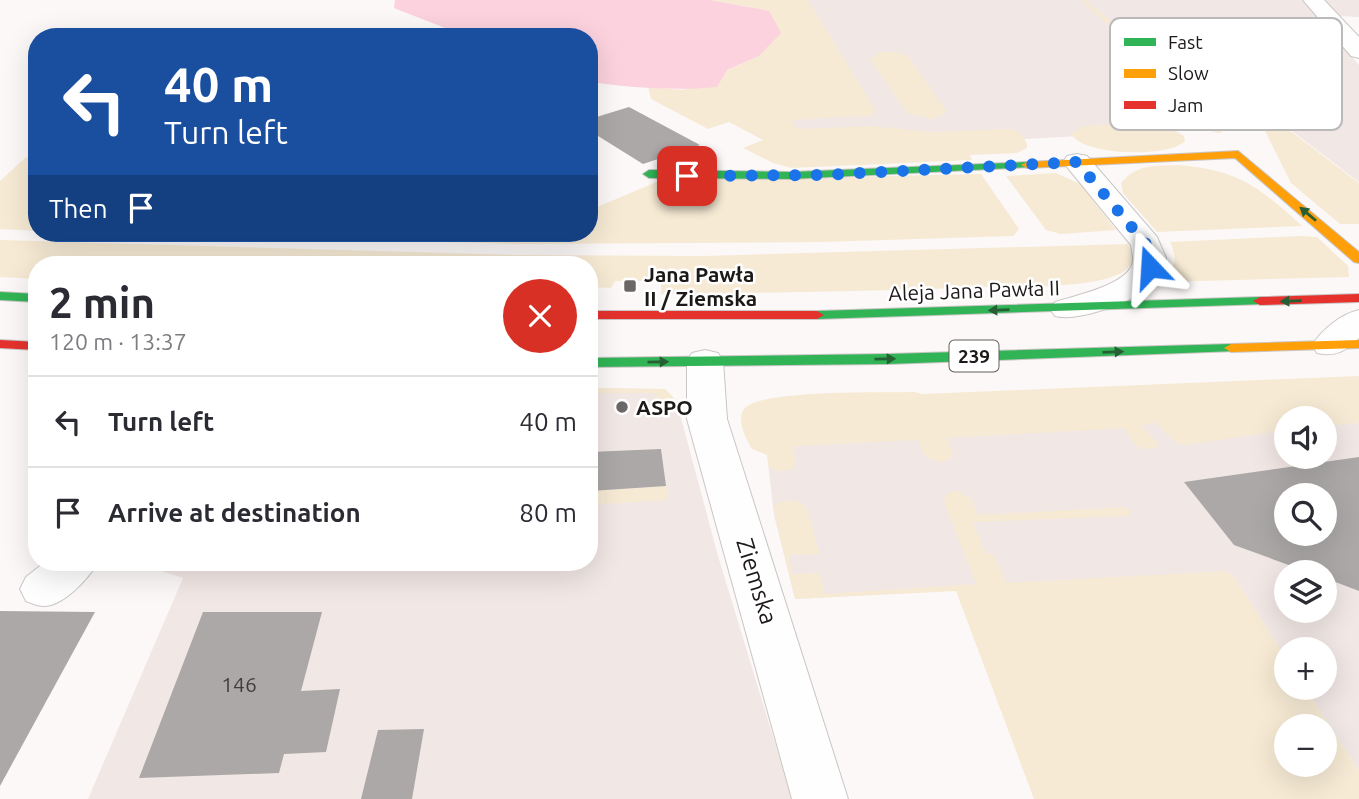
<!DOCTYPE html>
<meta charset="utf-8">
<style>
:root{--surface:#fff;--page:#f2f2f3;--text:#2b2b33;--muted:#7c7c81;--line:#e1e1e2}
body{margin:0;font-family:Ubuntu,sans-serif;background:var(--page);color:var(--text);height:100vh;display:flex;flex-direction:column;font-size:26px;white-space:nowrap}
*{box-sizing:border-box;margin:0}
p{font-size:23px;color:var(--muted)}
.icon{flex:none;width:38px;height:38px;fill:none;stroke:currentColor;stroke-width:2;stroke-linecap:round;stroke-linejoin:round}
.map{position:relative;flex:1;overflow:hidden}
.panel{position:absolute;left:28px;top:256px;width:570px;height:315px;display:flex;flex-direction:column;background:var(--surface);border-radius:28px;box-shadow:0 7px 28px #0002}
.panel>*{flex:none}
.guide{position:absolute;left:28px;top:28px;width:570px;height:214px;border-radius:28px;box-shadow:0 7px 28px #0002;background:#1a4fa0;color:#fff;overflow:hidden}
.tools{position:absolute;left:1274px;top:406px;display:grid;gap:14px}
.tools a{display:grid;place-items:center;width:63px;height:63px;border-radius:50%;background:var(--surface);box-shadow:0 7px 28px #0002;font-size:35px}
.pin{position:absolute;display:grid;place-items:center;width:60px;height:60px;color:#fff;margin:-30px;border-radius:14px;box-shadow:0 4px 10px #0006}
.me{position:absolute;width:77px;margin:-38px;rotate:340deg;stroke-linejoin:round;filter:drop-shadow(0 0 5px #0008)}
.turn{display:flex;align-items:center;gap:24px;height:147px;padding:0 21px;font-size:32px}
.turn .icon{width:91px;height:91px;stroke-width:2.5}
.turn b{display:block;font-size:49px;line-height:60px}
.then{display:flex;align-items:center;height:66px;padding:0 21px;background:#0003;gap:14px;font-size:26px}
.round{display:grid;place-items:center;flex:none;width:74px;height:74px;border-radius:37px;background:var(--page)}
.overview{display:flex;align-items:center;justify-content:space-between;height:119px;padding:0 21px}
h1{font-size:42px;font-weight:700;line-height:52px}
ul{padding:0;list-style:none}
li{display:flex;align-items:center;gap:21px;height:91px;padding:0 21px;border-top:2px solid var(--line)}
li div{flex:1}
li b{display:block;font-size:26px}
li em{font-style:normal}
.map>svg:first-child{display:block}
</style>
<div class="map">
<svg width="1359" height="799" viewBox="0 0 1359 799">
<rect width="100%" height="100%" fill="#fcf8f7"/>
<!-- built -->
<path fill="#f1e7e4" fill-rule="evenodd" d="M749,0H1302L1359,65V182L1284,125L785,152Z
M1323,0H1359V17L1338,16Z
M590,388L665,389L677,403L718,556L792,799H88L183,578L132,562H590Z
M1359,398V771L1305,688H1325V649H1286V658L1233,575L795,599L774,515L763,419ZM1286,418H1325V457H1286ZM1286,495H1325V534H1286ZM1286,572H1325V611H1286Z"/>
<!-- green -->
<path fill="#f6ead4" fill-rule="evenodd" d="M710,0H808L875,110L873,115L862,116L792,120L796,129L868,126L932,132L1012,129L1019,132L1027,143V148L1017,153L970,155L972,160L792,168L773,163L743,148L763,140L729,122L708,129L651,99L648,87L683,90L759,56L769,11Z
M1080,0H1085L1206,100C1215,109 1224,120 1221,133L1213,132L1175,98L1192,97Z
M880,52H895L908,56L947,112L932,119L907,113L870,59Z
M1225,88L1235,89L1359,183V224H1340L1291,183L1258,117Z
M1142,123L1171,128L1184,136L1185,141C1169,158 1083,156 1071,134L1083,126Z
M37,154V231L0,229V181L25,158Z
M1178,165C1238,170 1258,186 1302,226L1157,232L1123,193L1121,183C1136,164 1156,166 1178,165Z
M1056,173L1080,184L1116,230L1061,234L1046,230L1006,176Z
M981,174L1017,226L1019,229L1013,236L822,242L522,244L109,233H590V210L659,181Z
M1300,236L1317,237L1348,266L1349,277L1163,282C1175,269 1178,258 1170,242Z
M0,240L515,255L703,256L1128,244C1134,254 1134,265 1123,272C1095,289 1020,286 986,287C878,291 770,293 661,294V281H615L611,288L590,287V264H37V279L0,277Z
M1359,376V423L1325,426V418H1286V430L1185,445L1178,443L1154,422L1141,426L1158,443L1157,448L1145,449L1136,446L1124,428L948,438L953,455C944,466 935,462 924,455L918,440L794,446L795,466C789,473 778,472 769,467L767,455L752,449C746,440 736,419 744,409C760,389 884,393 915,392L922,394Z
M590,388L665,389L673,397L678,410L667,407L653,393H590Z
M666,486L668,500L590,505V491Z
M958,491L971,499L978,515L1125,507L1131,511L1128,516L973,522L986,554H994L1006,583L1225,571L1233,575L1286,658V688H1305L1359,771V799H1034L956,591L795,599L773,507C782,499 797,499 806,506L820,554L789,555L792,574L820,573L825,594L976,584L944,502L947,493ZM1286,726H1325V765H1286Z"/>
<!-- water -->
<path fill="#fbd2de" d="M395,0H710L769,11L781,33L759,56L727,70L717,87C675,91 632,88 590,82V37H496L445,28L394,8Z"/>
<!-- building -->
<path fill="#aba8a7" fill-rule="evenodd" d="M629,107L700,145L643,164L590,131V119Z
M661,449L666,486L590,491V452Z
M1359,457V591L1325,578V572H1308L1234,545L1184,482ZM1286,495H1325V534H1286Z
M0,611L95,612L0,786Z
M203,612H322L301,691L340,689L326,752L284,754L279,773L139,778Z
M424,729L412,799H361L378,730Z"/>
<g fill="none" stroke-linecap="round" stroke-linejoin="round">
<!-- street casing -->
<g stroke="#c9c6c5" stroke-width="2">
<path id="street" d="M1303,0H1324L1359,37V58L1351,56Z
M1077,154L1087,156L1157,237L1166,258C1163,270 1158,279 1149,287C1131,303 1077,322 1055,316L1050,309L1055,302C1074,296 1121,286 1131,267C1135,260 1132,253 1131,245L1063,162L1067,156Z
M1359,310V338C1345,351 1337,357 1317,353L1312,345C1323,329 1341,314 1359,310Z
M705,350L718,353L723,361L727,419L848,799H792L687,419V361L692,353Z
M45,562H98C89,578 63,607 43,606C38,606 31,603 26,601L20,589L26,577Z"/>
</g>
<!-- fast casing -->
<g stroke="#c9c6c5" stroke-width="2">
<path id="fast" d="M1027,162L1033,165L1031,167L791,179L649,178L643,174L649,170L791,172Z
M0,292L37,294V302L0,300Z
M1260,297L1267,301L1265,304L817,319L810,315L817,311Z
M1231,344L1236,345L1238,348L1236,351L888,364L590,367V358L888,354Z"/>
</g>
<!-- slow casing -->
<g stroke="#c9c6c5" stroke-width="2">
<path id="slow" d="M1238,151L1359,252V263L1354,262L1235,158L1027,168L1021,165L1027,162Z
M1359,340V348L1231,352L1224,348L1231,344Z"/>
</g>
<!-- jam casing -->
<g stroke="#c9c6c5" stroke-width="2">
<path id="jam" d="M1359,294V302L1260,305L1253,301L1260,297Z
M590,311H817L824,315L817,319H590Z
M0,340L37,342V350L0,348Z"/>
</g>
<!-- street -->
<use href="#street" fill="#fffefe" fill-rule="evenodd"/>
<!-- fast -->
<use href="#fast" fill="#30b455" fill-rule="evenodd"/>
<!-- slow -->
<use href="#slow" fill="#ff9f0a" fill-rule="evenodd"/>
<!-- jam -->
<use href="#jam" fill="#e5322d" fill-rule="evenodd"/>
</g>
<!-- one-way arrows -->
<defs><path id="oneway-solid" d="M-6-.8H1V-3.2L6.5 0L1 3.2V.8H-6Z" transform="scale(1.75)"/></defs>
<g fill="#255f33">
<use href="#oneway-solid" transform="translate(1308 214) rotate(-140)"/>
<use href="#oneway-solid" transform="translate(1291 301) rotate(178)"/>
<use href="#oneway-solid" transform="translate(999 310) rotate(178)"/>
<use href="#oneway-solid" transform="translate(1113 352) rotate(-2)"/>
<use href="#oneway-solid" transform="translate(885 359) rotate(-1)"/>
<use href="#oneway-solid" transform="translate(658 362) rotate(-1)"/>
</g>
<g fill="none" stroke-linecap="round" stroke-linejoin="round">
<!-- route -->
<path stroke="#1a73e8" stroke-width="12" stroke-dasharray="0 21.6" d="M687,176L822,175L1077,162L1146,244L1152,255L1150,267"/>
</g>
<!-- markers -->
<g fill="#6a6766" stroke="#fff" stroke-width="2.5">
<rect x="623" y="279" width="14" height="14" rx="3.5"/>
<circle cx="622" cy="407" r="7"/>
</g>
<g text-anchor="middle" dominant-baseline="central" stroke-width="5" stroke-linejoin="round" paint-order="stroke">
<!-- shield labels -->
<rect fill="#fff" stroke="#605e5d" stroke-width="2" x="949.5" y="340.5" width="49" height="31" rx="5"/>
<g font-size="19" font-weight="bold" fill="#1c1918">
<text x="974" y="356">239</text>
</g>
<!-- poi labels -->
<g font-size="21" font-weight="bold" fill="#1c1918" stroke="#fff" text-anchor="start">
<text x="644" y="274">Jana Pawła<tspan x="644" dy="24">II / Ziemska</tspan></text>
<text x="636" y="407">ASPO</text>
</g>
<!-- street labels -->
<g font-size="21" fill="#1c1918" stroke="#fff">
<text transform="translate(974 290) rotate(-2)">Aleja Jana Pawła II</text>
</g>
<!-- near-number labels -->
<g font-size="21" fill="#403d3c">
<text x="239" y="684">146</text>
</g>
<!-- near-street labels -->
<g font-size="24" fill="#1c1918" stroke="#fff">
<text transform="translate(757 581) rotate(73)">Ziemska</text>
</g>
</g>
<!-- legend -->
<rect x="1110" y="18" width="232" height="112" rx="10" fill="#fff" stroke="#bbbaba" stroke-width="2"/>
<rect x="1124" y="38" width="32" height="8" fill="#30b455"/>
<rect x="1124" y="69" width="32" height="9" fill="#ff9f0a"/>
<rect x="1124" y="101" width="32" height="8" fill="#e5322d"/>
<g font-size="19" fill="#1c1918">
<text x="1168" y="49">Fast</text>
<text x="1168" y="80">Slow</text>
<text x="1168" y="112">Jam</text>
</g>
</svg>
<div class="tools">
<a><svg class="icon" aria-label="sound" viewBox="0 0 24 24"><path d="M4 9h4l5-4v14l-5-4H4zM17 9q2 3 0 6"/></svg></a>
<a><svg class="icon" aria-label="search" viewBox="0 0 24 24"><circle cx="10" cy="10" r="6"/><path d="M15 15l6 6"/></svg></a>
<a><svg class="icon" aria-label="layers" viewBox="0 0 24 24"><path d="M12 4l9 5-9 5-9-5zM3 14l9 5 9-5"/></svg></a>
<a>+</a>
<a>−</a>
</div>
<div class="pin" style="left:687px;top:176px;background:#d93025"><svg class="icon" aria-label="arrive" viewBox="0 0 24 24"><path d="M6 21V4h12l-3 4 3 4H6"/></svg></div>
<svg class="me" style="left:1150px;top:267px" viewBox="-20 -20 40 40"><path d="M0-17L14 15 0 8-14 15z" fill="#1a73e8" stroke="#fff" stroke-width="4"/></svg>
<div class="guide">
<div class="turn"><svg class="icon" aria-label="left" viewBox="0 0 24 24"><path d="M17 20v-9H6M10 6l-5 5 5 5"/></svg><div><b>40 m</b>Turn left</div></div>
<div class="then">Then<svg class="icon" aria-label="arrive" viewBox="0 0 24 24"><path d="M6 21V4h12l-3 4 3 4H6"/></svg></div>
</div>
<section class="panel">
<div class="overview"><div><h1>2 min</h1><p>120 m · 13:37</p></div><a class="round" style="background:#d93025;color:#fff"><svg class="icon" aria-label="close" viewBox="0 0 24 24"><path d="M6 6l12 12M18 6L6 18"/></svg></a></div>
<ul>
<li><svg class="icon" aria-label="left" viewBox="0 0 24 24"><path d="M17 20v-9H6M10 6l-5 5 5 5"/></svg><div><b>Turn left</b></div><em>40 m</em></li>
<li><svg class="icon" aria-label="arrive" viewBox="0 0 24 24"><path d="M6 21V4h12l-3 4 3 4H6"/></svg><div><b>Arrive at destination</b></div><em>80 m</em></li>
</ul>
</section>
</div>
